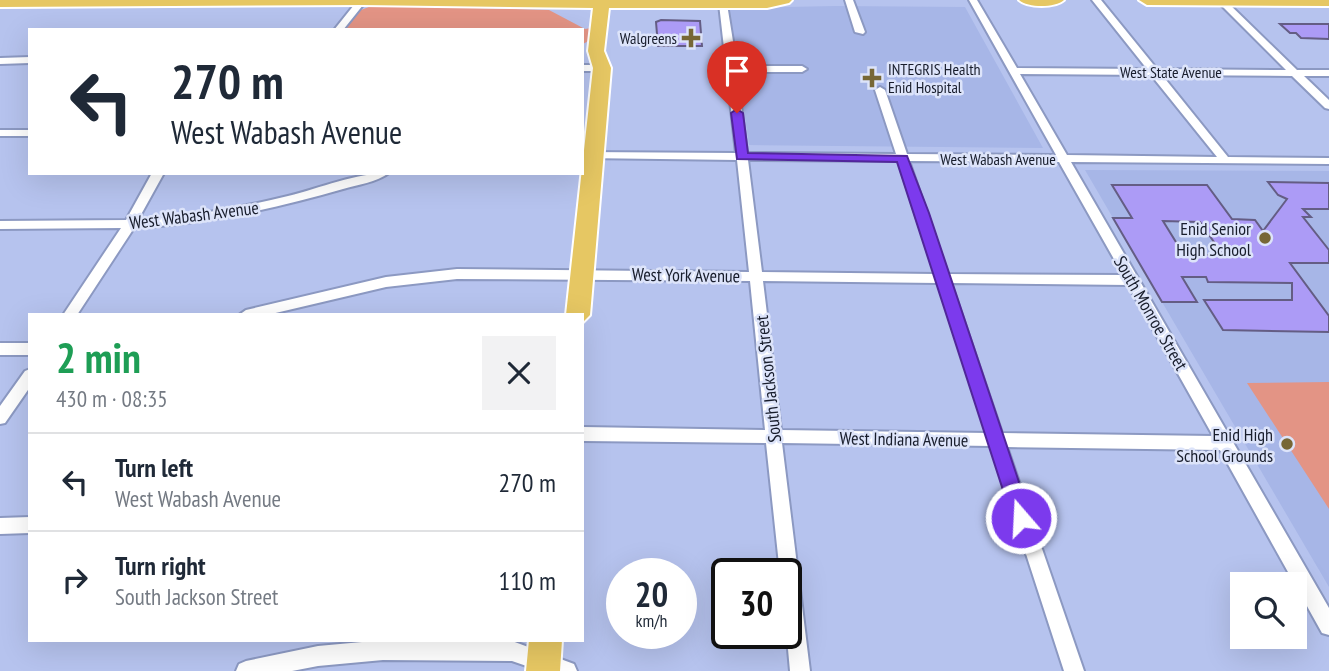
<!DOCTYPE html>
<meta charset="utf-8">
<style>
:root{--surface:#fff;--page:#f2f2f3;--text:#1f2937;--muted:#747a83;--line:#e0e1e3}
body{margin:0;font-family:"PT Sans Narrow",sans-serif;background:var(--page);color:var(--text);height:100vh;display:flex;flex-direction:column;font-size:26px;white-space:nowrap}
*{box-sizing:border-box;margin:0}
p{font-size:23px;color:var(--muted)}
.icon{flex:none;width:38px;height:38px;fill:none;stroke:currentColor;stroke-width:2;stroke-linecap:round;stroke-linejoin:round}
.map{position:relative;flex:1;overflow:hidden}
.side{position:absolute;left:28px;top:313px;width:556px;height:329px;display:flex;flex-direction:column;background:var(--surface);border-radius:0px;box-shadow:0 7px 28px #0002}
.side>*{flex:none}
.top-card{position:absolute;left:28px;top:28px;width:556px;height:147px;border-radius:0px;box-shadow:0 7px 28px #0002;background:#fff;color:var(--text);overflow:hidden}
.fabs{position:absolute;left:1230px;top:572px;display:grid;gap:14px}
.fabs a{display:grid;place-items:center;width:77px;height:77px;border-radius:0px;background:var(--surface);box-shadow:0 7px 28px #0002;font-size:35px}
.speed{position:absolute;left:606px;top:558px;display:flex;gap:14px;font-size:35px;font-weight:700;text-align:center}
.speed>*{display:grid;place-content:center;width:91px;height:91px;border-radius:50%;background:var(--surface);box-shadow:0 7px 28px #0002;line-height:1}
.speed small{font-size:18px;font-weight:400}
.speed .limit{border:4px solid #111;border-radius:10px;background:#fff;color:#111}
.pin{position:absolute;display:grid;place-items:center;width:60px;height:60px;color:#fff;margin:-72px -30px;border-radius:50% 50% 50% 0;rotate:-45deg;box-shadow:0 0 7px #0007}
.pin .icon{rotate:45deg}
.me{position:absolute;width:77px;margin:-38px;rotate:341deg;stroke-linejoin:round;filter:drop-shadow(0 0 5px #0008)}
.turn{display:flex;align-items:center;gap:24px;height:147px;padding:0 28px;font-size:32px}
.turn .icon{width:91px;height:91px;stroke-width:2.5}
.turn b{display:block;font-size:49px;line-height:60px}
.round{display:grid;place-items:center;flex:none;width:74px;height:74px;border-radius:0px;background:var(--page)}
.head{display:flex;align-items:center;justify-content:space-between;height:119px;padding:0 28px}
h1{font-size:42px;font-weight:600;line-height:52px;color:#1e9e55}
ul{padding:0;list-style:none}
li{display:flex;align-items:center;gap:21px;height:98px;padding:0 28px;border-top:2px solid var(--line)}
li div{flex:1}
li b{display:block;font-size:26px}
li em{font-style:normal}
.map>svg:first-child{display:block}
</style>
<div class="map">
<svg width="1329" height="671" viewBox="0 0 1329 671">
<rect width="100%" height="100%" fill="#b6c3ee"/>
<!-- built -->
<path fill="#a7b6e7" d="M835,6L965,7L1043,148L749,145L729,10L732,8Z
M1085,170L1329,171V587L1162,302Z"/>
<!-- green -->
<path fill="#e39485" d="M374,5L549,10L585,29L591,28L590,40L583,44V30H344L361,10Z
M1329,382V509L1247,383Z"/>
<!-- building -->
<path fill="#ac9bf6" stroke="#645d84" stroke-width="2" fill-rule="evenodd" d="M661,20L700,21L702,46H658L656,22Z
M1280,24H1329V39L1301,38L1296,33H1290Z
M1268,182L1329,183V209H1303L1311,217H1303L1329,250V263H1290L1329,316V332L1223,330L1204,300H1292V283L1208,282L1206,277H1182L1197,302H1162L1113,218H1132L1112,185H1207L1232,219L1255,220L1263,231L1287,199L1278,195ZM1163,221L1200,222L1223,255H1184Z"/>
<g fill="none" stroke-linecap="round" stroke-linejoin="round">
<!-- minor casing -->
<g stroke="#8c99c2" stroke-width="4">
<path id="minor" d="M358,0H367L343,30H334Z
M845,0H853L865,32L863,34L855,32Z
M969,0H977L1017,68L1147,69L1092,0H1101L1157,69L1286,70L1216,0H1225L1297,70H1329V76H1304L1329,100V109L1325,108L1292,76L1162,75L1228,157L1329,158V164L1071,162L1329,608V635L1322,633L1220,450L1007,447L1084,671H1064L991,446L782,443L810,671H790L786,627V574H780L766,443L583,441V427L765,430L750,281L457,279L386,287L267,315H239L246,310L386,277L457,269L749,272L737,160L583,158V152L736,153L719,4L723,1L727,4L737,66H802L807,69L802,72H737L747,153L896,154L875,90L880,87L885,90L907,154L1056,155ZM1020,74L1151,75L1217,157L1067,155ZM748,160L898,161L935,274L762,272ZM909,161L1059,162L1123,275L948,274ZM763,281L938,283L987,433L781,430ZM951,283L1128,285L1213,436L1002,433Z
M30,57V63L0,64V58Z
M583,65H602L607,68L602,71H583Z
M0,130H30V136H0Z
M152,173H164L138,220C189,217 239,208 288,196C321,188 355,173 389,173C377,182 357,185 343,189C274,209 205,224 134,228L77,315H63L121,228L0,229V221L126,220Z
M0,343H30V355H0Z
M30,369V387L5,423L0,424V406L25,371Z
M30,517V533L0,534V518Z
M384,640L512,641L574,664L577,671H541L512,661L383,660L318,666L292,671H236L239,664L246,661L318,646Z"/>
</g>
<!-- trunk casing -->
<g stroke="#fff" stroke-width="4">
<path id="trunk" d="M0,0H792L789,3L767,8H609L604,51L611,68L590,315L583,322V315H566L593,68L588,51L593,8L363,5L0,7Z
M1019,0H1064C1055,8 1028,8 1019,0Z
M1139,0H1329V6L1147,5Z
M529,640H562L560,671H526Z"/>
</g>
<!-- minor -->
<use href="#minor" fill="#fff" fill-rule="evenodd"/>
<!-- trunk -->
<use href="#trunk" fill="#e6c763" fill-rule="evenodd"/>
</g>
<!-- route -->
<path fill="#7c3aed" stroke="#51269a" stroke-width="2" d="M737,109L743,113L748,153L907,156L929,213L1031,518L1028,525L1021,527L1015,525L1012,518L897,162L737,159L731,113Z"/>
<!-- markers -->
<g fill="#776735" stroke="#dde4fa" stroke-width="2.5">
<path d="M687.5 27.5h7v7h7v7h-7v7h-7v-7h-7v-7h7z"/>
<path d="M868.5 67.5h7v7h7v7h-7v7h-7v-7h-7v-7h7z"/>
<circle cx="1265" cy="238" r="7"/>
<circle cx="1287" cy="444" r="7"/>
</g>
<g text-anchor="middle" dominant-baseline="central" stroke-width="5" stroke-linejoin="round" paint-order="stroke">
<!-- far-poi labels -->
<g font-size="16" fill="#181d2c" stroke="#dde4fa" text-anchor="end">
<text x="677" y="38">Walgreens</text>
<text x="888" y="69" text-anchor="start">INTEGRIS Health<tspan x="888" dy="18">Enid Hospital</tspan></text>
</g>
<!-- far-street labels -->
<g font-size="16" fill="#181d2c" stroke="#dde4fa">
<text x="1171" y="72">West State Avenue</text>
<text x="998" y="159">West Wabash Avenue</text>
</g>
<!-- street labels -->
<g font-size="18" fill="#181d2c" stroke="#dde4fa">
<text transform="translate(194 215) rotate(-7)">West Wabash Avenue</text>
<text transform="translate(686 275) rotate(1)">West York Avenue</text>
<text transform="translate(1151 313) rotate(60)">South Monroe Street</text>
<text transform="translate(768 379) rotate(-96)">South Jackson Street</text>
<text transform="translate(904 439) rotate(1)">West Indiana Avenue</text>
</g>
<!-- poi labels -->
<g font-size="18" fill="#181d2c" stroke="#dde4fa" text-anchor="end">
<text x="1251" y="228">Enid Senior<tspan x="1251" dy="21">High School</tspan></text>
<text x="1273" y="434">Enid High<tspan x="1273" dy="21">School Grounds</tspan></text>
</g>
</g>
</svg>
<div class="fabs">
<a><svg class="icon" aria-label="search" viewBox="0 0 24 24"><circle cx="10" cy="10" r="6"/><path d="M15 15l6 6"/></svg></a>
</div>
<div class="speed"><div>20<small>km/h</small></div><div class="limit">30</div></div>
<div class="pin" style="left:737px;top:113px;background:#d93025"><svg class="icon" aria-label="arrive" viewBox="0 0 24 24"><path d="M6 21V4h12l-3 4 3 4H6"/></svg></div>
<svg class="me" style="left:1021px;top:518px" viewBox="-20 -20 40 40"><circle r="17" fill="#7c3aed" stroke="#fff" stroke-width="3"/><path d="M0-11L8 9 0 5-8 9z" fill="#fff"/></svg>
<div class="top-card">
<div class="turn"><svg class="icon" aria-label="left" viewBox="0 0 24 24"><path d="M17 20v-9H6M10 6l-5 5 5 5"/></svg><div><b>270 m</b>West Wabash Avenue</div></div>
</div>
<section class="side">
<div class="head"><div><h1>2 min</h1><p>430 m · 08:35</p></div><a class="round"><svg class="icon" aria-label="close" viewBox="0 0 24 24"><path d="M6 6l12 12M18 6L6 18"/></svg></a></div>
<ul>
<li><svg class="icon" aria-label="left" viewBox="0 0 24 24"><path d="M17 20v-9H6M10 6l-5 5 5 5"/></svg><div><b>Turn left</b><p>West Wabash Avenue</p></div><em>270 m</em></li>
<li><svg class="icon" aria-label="right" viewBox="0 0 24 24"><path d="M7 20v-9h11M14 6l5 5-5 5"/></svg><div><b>Turn right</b><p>South Jackson Street</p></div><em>110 m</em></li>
</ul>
</section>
</div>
